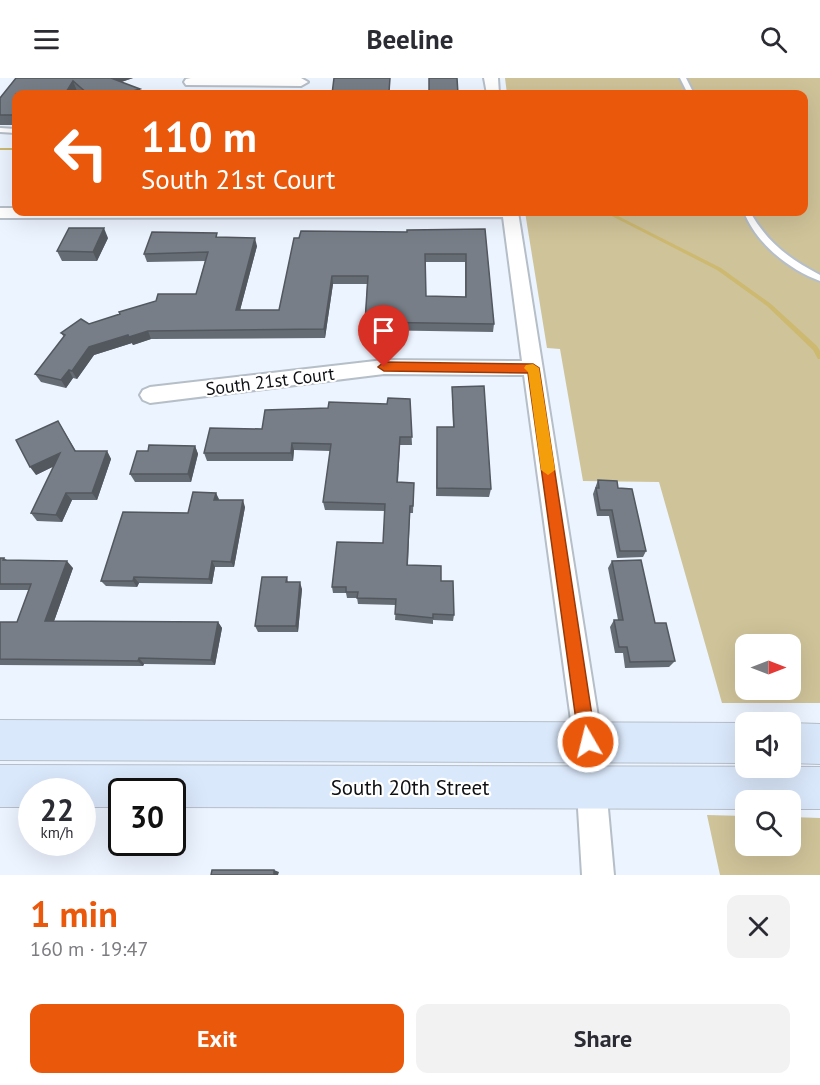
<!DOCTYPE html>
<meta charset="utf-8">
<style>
:root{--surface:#fff;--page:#f2f2f3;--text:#2b2b33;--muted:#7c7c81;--accent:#ea580c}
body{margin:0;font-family:"PT Sans",sans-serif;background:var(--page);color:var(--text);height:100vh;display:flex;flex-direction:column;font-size:22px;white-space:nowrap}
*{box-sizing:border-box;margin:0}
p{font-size:20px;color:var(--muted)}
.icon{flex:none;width:33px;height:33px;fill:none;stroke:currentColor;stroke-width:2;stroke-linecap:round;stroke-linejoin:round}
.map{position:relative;height:797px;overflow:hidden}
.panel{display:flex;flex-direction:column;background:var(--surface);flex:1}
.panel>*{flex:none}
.top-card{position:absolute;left:12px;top:12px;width:796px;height:126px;border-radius:12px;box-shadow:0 6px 24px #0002;background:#ea580c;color:#fff;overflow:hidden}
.needle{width:39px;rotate:90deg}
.controls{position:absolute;left:735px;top:556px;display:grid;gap:12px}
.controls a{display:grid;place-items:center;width:66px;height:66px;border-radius:12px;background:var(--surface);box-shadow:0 6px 24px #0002;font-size:30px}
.speed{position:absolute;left:18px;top:700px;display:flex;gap:12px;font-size:30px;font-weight:700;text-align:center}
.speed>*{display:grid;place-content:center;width:78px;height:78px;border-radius:50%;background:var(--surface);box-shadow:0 6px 24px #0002;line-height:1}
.speed small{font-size:15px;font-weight:400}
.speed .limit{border:3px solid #111;border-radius:9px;background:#fff;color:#111}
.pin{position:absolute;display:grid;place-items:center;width:51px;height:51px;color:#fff;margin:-62px -26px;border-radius:50% 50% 50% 0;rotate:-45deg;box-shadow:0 0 6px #0007}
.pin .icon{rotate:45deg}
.me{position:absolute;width:66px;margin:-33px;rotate:352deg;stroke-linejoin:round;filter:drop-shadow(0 0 4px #0008)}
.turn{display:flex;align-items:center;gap:21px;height:126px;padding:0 30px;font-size:27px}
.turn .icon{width:78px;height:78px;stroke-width:2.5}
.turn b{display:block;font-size:42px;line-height:51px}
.round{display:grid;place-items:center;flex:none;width:63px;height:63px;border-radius:12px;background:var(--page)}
.overview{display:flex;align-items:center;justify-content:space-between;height:102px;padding:0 30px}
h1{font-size:36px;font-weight:800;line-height:45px;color:var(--accent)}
.primary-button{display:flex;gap:12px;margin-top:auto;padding:12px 30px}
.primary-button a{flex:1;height:69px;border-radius:12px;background:var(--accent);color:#fff;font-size:24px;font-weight:800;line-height:69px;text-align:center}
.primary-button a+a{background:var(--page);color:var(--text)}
header{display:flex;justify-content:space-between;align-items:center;height:78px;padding:0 30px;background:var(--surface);font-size:27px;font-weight:800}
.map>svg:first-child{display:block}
</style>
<header><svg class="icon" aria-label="menu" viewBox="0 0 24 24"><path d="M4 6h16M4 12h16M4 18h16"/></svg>Beeline<svg class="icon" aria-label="search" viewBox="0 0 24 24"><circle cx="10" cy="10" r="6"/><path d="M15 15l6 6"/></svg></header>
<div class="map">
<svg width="820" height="797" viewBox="0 0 820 797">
<rect width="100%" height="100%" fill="#ecf4ff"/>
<!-- green -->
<path fill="#cfc399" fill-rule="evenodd" d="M505,0H820V625H722L659,404L583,403L560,271L547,270L525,134H804V16H507ZM746,567H790V612H746Z
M707,737L745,738L746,768H790L791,739L820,740V797H720Z"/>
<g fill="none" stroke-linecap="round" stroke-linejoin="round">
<!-- stream -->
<path fill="#cdb970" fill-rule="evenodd" d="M0,70H16V72H0Z
M604,134H610L721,190L771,226L817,268L820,273V281H818L813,272L767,228L717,192Z"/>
<!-- lane casing -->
<g stroke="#b6bec8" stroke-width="4">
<path id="lane" d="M680,0H686L694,16H688Z
M0,50L16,51V55L0,54Z
M744,134H750C768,165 788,180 820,197V203C788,191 756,165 744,134Z"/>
</g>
<!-- street casing -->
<g stroke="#b6bec8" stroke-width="4">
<path id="street" d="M191,0H301L308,4L301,8L186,7L184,4L186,1Z
M484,0H498L499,16H487Z
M0,130H16V134H518L602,664L614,797H582L574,664L524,297L384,296L150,325L143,322L140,317L143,312L150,309L384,282L522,283L503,139L0,140Z"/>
</g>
<!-- secondary casing -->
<g stroke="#b6bec8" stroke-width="2">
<path id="secondary" d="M0,642L746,645V685L0,682Z
M790,645L820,646V686L790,685Z
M0,687L820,689V731H790V723H746V731L172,729V714H122V729H82V714H32V729H0Z"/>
</g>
<!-- lane -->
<use href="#lane" fill="#fff" fill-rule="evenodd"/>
<!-- street -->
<use href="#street" fill="#fff" fill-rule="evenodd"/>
<!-- secondary -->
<use href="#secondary" fill="#dae8fb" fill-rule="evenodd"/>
</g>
<!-- wall -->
<path fill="#666c74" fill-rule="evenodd" d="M16,0H133L121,4L140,11L141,16H81L77,13L75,16H16V47H0V20Z
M485,151L494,246L493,254L366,252L365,244L367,206H333L325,260L151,261L133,267L132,265L94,277L77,301L73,300L66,310L41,304L35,296L64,259L61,255L89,246L196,216L205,183L147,184L144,176L218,159L257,168L240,232H279L294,160L407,154ZM425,184H465V219L426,218Z
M108,160L97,183H62L57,173Z
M452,309L491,411L489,419L436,418L437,358L453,349L452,317Z
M410,321L412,367H400L398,404L414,405L413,435H410L408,487L441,503L454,537L453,543L433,542V546L395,542L396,527L358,526L357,520H347L346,515H333L332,509L383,465L385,433L325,432L323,424L330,373L294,372L293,383H207L204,375L262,351L328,330L387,326Z
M58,343L76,373H107L111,381L97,422H72L62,444L37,443L31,435L54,388L36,397Z
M195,368L198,376L191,404H135L130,396L148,373Z
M598,402L618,410L646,473L643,479L617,480L609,438H597L593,416Z
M216,415L218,422L245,429L234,489H215L212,506L139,505L137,509L106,508L101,503Z
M0,480H4L7,482L73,490L54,543L218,544L222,550L215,587L144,586L143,588L0,587V544H17L29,512H0Z
M612,483L655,545L675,583L669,589L625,590L623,575H615L610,549L614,542H618L608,490Z
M287,499L288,504L302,511L298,554H258L255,548Z"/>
<!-- shaded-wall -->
<path fill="#53585e" d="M107,0H133L110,8Z
M73,3L77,13L75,16H65Z
M140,11L141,16H123Z
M104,150L108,160L97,183L93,174Z
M255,160L257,168L238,240L236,232Z
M332,198L333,206L325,260L324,251Z
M148,253L151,261L133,267L132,265L94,277L77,301L72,293L89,269L128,257Z
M69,292L73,300L66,310L61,302Z
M292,365L294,372L293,383L291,375Z
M195,368L198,376L191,404L188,396Z
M107,373L111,381L97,422L92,415Z
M60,375L65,383L36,397L30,389Z
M66,415L72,422L62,444L56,437Z
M216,415L219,421L217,428L214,422Z
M243,422L245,429L234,489L231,484Z
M67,483L73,490L52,549L45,543Z
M212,483L215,489L212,506L209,501Z
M134,499L139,505L137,509L133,503Z
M300,504L302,511L298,554L296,548Z
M218,544L222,550L215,587L211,582Z
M139,580L144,586L143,588L138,583Z
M274,792L279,794L278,797H274Z"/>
<!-- building -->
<path fill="#777e87" stroke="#53585e" stroke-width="1.5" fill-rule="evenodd" d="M16,0H111L140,11L123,16H88L73,3L65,16H16V37H0V20Z
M334,0H390L389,14L429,15V0H457L458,16H332Z
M69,150H104L93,174L57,173Z
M485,151L494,246L365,244L368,198H332L324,251L148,253L129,259L128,257L89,269L72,293L69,292L61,302L35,296L65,257L61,255L81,241L89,246L120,236L119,234L156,223L158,216H196L208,174L144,176L152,154L217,155L216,159L255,160L236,232H279L294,160H299L301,153L407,154V152ZM425,176H466V219L426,218Z
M484,308L491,411L437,410V349H454L452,309Z
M388,320L410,321L412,359H400L397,404L414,405L413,428H410L407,487L441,488V503H453L454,537L433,536V540L395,536L396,521L357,520L358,514H346V509H332L337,464L383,465L385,426L323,424L331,366L292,365L291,375H204L210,350L262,351L265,332L328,330L329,324L387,326Z
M58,343L75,373H107L92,415H66L56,437L31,435L60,375L30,389L16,362Z
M149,367L195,368L188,396H130L137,373H148Z
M598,402L617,403L618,410L632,411L646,473H620L612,432H600L596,410H599Z
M193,414L216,415L214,422H243L231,484L212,483L209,501L134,499L133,503H101L123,434L188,435Z
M0,480H4L3,482L67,483L45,543L218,544L211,582L139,580L138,583L0,581V544H17L31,506H0Z
M641,482L655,545H666L675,583L630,584L627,569H619L614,542H623L612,483Z
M262,499H287L286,504H300L296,548H255Z
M212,792H274V797H211Z"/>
<!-- route -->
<path fill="#ea580c" stroke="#983908" stroke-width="1.5" d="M384,284L533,286L539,290L596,664L594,670L588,673L581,670L579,664L528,295L384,293L378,289Z"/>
<!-- slow -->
<path fill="#f59e0b" d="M533,286L539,290L555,392L548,397L541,392L528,294L524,290L526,287Z"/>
<g text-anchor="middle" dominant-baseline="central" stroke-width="4.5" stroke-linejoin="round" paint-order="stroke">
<!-- street labels -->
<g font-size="18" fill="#0d0f13" stroke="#fff">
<text transform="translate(270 303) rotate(-7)">South 21st Court</text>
</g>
<!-- near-street labels -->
<g font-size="21" fill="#0d0f13" stroke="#fff">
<text x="410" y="709">South 20th Street</text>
</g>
</g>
</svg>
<div class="controls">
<a><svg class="needle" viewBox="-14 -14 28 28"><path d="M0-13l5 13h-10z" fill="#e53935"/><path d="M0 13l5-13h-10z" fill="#7c7c81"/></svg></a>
<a><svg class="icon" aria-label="sound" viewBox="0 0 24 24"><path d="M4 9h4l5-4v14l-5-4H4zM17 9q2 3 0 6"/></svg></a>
<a><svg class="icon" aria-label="search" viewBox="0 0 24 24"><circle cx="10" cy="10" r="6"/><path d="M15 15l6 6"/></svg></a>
</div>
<div class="speed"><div>22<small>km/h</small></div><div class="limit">30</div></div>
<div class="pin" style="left:384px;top:289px;background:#d93025"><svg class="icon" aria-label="arrive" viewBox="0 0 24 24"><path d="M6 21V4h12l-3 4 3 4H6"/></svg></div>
<svg class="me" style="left:588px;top:664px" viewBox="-20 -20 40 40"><circle r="17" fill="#ea580c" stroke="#fff" stroke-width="3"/><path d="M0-11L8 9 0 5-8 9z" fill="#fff"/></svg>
<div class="top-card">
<div class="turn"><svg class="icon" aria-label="left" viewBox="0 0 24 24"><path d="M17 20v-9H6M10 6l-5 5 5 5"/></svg><div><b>110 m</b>South 21st Court</div></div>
</div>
</div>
<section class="panel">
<div class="overview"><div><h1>1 min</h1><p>160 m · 19:47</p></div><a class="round"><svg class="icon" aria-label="close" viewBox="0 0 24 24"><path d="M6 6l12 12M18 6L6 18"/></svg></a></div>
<div class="primary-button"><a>Exit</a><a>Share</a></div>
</section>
